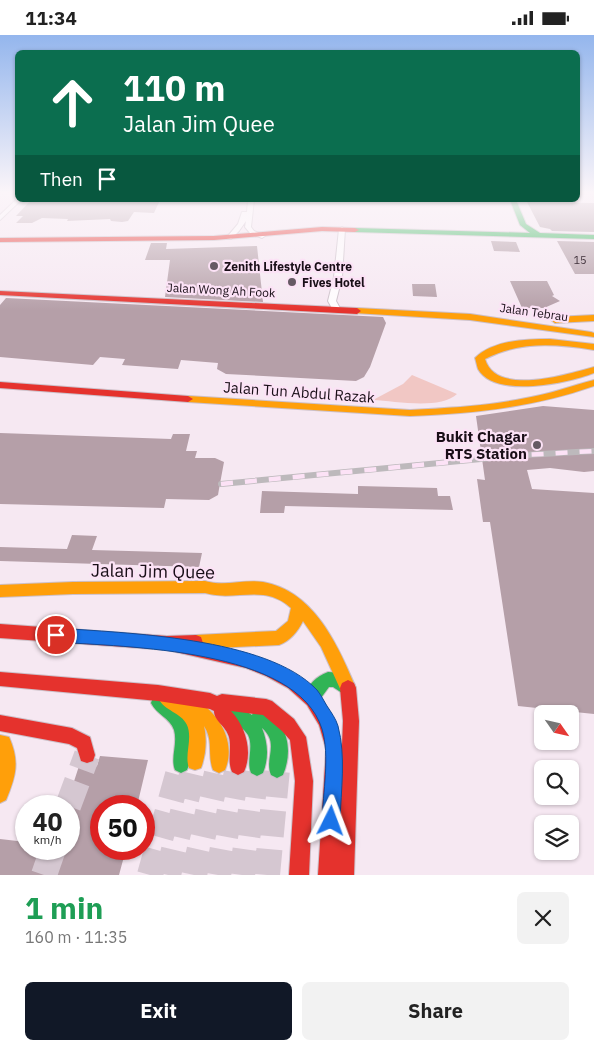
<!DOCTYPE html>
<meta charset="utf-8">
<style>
:root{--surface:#fff;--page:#f2f2f2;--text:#222;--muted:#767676;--accent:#111827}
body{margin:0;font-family:"IBM Plex Sans",sans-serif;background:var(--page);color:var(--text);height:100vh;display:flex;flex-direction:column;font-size:19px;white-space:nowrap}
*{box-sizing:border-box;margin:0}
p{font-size:16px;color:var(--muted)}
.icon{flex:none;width:28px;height:28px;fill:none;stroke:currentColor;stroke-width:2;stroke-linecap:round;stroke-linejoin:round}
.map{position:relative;height:840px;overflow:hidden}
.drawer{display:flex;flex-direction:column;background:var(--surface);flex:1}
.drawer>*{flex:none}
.guide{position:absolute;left:15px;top:15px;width:565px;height:152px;border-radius:8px;box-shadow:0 1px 4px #0004;background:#0b6e4f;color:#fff;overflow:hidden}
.needle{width:32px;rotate:124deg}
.fabs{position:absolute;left:534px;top:670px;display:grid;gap:10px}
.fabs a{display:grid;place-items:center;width:45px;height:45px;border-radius:8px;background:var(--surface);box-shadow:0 1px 4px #0004;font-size:25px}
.speed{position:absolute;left:15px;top:760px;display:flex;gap:10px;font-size:25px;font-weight:700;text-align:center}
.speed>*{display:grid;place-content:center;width:65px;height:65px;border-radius:50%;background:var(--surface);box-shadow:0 1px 4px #0004;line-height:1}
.speed small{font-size:12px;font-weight:400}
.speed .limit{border:8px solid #d22;background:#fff;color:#111}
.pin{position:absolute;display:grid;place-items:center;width:42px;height:42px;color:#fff;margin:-21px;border:2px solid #fff;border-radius:50%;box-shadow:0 1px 5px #0007}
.me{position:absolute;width:55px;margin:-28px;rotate:3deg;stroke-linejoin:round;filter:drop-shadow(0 0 4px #0008)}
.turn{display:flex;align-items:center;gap:18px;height:105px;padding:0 25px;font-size:22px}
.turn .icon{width:65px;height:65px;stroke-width:2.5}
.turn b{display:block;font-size:35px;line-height:42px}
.then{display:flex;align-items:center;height:48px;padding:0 25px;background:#0003;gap:10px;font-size:19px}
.round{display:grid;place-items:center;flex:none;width:52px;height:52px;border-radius:8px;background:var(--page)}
.summary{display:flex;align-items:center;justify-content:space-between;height:85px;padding:0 25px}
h1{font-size:30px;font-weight:700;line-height:38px;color:#1e9e55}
.cta{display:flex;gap:10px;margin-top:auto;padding:10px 25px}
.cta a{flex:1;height:58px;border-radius:8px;background:var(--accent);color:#fff;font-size:20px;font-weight:700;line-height:58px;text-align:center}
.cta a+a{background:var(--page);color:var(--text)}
.status{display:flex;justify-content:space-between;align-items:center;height:35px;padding:0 25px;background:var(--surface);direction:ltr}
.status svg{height:14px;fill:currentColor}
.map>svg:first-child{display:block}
</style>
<div class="status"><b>11:34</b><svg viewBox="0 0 49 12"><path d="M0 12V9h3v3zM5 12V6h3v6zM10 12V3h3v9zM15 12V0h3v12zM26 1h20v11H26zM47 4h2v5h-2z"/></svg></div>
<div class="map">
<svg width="594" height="840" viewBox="0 0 594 840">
<rect width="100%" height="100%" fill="#f6e8f2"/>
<!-- green -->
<path fill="#f1c7c4" d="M412,340L457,359C440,375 395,366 373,365L403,349Z"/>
<!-- building -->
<path fill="#b59fa8" d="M31,165H160L154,178L134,177L128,186L122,187L111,186L110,184L67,186L68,184L42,183L32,188H16L23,181H16Z
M527,167L594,168V197L552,196L550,194L540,192Z
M491,206L516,207L520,217L494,216Z
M557,206L594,207V239H575Z
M151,208H167L166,214L257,211L263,267L165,262L170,225H145Z
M510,246H547L554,260L552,261L560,266L544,273H522Z
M412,249H435L437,262L413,261Z
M6,263L383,282L386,288L370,332L364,342L356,346L226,339L217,334L218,328L181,325L178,334L122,330L125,324L100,322L93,330L0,322V270Z
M543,371L594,375V436L584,437L550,433L527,435L532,454L594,458V679L518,671L490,487H483L477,444L485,445L476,381Z
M0,398L171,404L173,399H190L186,416H197L195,423H215L224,427L219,454L218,460L209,465L166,464L164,473L0,469Z
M358,451L437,453L438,461H450L453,475L285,471L284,478H260L262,456L358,459Z
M72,500L97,501L92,515L202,518L199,532L0,526V512L67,514Z
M100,721L148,725L137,771H101V814H126L119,840H0V804L26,807V814H69V771H66L79,731L88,735L97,731Z"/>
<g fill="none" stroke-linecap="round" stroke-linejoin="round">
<!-- highway-tunnel -->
<path stroke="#d5c7d1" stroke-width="26" stroke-dasharray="26 13" stroke-linecap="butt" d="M68,771L87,720
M44,840L53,814
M150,840L181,729
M168,840L195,727
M194,840L219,729
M218,840L238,731
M242,840L257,732
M267,840L277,734"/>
<!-- street casing -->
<g stroke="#ccc0c9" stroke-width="2">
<path id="street" d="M18,163V165H21L20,166L0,185V180Z
M248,165H254L251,192L254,196L265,201L262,203L250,198L245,192L246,186L239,196L231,204H227V202L238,189L242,177H247Z
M342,192L345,194L342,242L336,266L341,275L337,277H334L328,266L334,242L339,194Z"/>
</g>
<!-- fast casing -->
<g stroke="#ccc0c9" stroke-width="2">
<path id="fast" d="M510,165H516L526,189L540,198L594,200V204L355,197L351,195L355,193L530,198L520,190Z
M328,637C339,637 351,644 356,654L354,659L348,662L333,652H329L318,667L312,669L306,667L304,661C309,649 315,642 328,637Z
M159,660C188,672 199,707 187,735L181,738L175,735C170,723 178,709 174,695C170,683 156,679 151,668L153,662Z
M224,664L240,672L252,680L254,675L260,673C287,684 294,714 283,740L277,743L271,740C264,723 280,709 262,693C268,708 269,723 263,738L257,741L251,738C246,726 254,712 248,700C240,687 221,685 216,672L218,666Z"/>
</g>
<!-- slow casing -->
<g stroke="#ccc0c9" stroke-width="2">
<path id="slow" d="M357,273L470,279L591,297L594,298V302L470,285L354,278V274Z
M594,280V286L555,288L551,285L555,282Z
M550,304L594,309V315C556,309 520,306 485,324C496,362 568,339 594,332V338C569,348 495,364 478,334C477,331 476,326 475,323C493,305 527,304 550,304Z
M594,345V351C534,372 473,379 410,381L188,367L183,364L188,361L410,375C449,373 488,371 526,363C550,359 571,351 594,345Z
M205,546C225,552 243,544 263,547C314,556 338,610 356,653L354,658L348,661L342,658L321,612L303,586C298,596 290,606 279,610L196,614L191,612L189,607L191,602L196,600L276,596L288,586L291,573C264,548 236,567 205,558L73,559L0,562V550L73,547Z
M167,656L181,663L187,660C215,672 238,704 225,735L219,738L213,735C207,720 214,706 204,691C207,704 206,720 201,733L195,735L189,733C184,720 193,704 187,690C181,677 164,676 159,664L161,658Z
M0,700L9,702C20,727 16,741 6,765L0,768Z"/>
</g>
<!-- jam casing -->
<g stroke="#ccc0c9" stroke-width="2">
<path id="jam" d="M322,192L355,193L359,195L355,197L322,196L214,205L0,207V203L214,201Z
M0,256L357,273L361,276L357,279L0,260Z
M0,347L188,361L193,364L188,367L0,353Z
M0,589L167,601L196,600L201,602L203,608C252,619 308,633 332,682C337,691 339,701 342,711L343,686L340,653L342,648L348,645L354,648L356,653L359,686L354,840H318L326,714L319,690L307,670L288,653L266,641L246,633L167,615L0,603Z
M0,637L158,650L210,658L217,661L222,659L266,664L272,666L294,684L306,702L313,746L309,840H289L295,746L290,705L282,696L263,680L231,676C246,692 253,717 244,737L238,740L232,737C227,726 232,714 229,702C226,691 214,686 214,676L210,674L158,666L0,651Z
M0,680L72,693L90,702L95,720L93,726L87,728L81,726L77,713L69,709L0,696Z"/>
</g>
<!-- street -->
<use href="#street" fill="#fefcfd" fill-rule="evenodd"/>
<!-- fast -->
<use href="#fast" fill="#30b455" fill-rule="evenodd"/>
<!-- slow -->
<use href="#slow" fill="#ff9f0a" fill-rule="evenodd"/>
<!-- jam -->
<use href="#jam" fill="#e5322d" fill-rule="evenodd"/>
<!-- rail casing -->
<g stroke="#bdb9bc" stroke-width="6">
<path id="rail" d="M221,449L524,420L594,416"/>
</g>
<!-- rail -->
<use href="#rail" stroke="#fce2f6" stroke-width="4.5" stroke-dasharray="12" stroke-linecap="butt"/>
</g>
<!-- sky -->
<linearGradient id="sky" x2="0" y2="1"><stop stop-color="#94b6ed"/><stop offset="0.57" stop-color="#fbf5f9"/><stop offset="1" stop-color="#fbf5f9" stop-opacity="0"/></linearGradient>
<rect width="594" height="276" fill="url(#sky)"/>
<!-- route -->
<path fill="#1a73e8" stroke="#114b97" d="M56,593C125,598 267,602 317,655C321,660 324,666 327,671C331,677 336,684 338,691C346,721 341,755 340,786L338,792L331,795L325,792L322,786C323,758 330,720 322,694C297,613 125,612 56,607L50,605L48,600L50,595Z"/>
<!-- markers -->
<g fill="#665a64" stroke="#fce2f6" stroke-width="2">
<circle cx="214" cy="231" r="5"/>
<circle cx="292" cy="247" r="5"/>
<circle cx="537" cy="410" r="5"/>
</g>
<g text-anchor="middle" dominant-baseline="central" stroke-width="4.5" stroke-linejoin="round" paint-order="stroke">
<!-- far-number labels -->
<g font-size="11" fill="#40323b">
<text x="580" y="225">15</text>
</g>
<!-- far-poi labels -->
<g font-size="12" font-weight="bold" fill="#190e17" stroke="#fce2f6" text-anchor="start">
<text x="224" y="231">Zenith Lifestyle Centre</text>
<text x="302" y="247">Fives Hotel</text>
</g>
<!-- far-street labels -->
<g font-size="12" fill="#190e17" stroke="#fce2f6">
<text transform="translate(221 255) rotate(3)">Jalan Wong Ah Fook</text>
<text transform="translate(534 277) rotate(8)">Jalan Tebrau</text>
</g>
<!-- street labels -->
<g font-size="15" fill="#190e17" stroke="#fce2f6">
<text transform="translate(299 357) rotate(4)">Jalan Tun Abdul Razak</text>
</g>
<!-- poi labels -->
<g font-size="15" font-weight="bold" fill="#190e17" stroke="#fce2f6" text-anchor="end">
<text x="527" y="401">Bukit Chagar<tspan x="527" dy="17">RTS Station</tspan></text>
</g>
<!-- near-street labels -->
<g font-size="18" fill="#190e17" stroke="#fce2f6">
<text transform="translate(153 536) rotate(1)">Jalan Jim Quee</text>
</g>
</g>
</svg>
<div class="fabs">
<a><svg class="needle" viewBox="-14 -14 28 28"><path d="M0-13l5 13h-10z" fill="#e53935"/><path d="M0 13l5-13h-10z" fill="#767676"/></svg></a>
<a><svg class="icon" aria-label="search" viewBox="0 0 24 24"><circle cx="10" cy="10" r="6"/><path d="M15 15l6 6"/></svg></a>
<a><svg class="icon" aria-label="layers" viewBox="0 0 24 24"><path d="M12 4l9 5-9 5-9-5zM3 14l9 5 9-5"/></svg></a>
</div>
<div class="speed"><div>40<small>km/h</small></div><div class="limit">50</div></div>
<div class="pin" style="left:56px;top:600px;background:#d93025"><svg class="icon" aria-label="arrive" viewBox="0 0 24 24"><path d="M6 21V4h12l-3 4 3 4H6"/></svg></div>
<svg class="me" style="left:331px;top:786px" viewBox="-20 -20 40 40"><path d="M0-17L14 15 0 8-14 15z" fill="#1a73e8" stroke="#fff" stroke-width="4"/></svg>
<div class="guide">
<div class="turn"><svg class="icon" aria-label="ahead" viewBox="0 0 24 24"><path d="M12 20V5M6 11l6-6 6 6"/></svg><div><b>110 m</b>Jalan Jim Quee</div></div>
<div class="then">Then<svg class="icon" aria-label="arrive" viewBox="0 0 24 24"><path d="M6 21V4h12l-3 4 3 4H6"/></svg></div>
</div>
</div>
<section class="drawer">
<div class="summary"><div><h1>1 min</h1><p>160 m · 11:35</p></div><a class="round"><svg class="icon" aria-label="close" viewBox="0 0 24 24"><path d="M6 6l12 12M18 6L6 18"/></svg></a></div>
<div class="cta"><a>Exit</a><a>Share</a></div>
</section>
